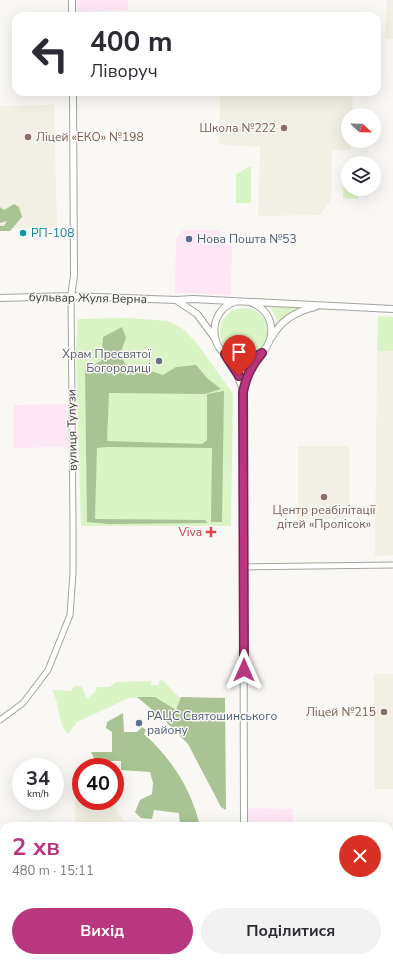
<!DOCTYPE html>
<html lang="uk">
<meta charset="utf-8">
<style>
:root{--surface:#fff;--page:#f2f2f3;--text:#2b2b33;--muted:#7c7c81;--accent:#b9377f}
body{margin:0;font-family:"Nunito Sans",sans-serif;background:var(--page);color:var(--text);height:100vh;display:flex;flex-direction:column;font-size:15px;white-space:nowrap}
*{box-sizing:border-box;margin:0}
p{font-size:13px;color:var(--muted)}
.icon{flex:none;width:22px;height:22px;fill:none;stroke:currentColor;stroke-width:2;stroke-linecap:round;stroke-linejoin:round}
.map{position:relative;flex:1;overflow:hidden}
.side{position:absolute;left:0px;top:822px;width:393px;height:140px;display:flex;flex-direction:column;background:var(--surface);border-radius:12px 12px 0 0;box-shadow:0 4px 16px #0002}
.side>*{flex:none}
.guide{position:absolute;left:12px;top:12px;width:369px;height:84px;border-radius:12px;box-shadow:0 4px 16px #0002;background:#fff;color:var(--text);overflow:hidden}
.needle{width:26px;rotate:112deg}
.controls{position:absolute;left:341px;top:108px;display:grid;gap:8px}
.controls a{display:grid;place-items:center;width:40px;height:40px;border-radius:50%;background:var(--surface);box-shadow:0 4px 16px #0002;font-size:20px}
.speed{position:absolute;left:12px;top:758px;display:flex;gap:8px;font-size:20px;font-weight:700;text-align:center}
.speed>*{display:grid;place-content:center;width:52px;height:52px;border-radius:50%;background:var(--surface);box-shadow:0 4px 16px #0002;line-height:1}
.speed small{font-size:10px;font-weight:400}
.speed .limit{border:6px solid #d22;background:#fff;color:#111}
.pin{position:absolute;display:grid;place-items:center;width:34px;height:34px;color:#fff;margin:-41px -17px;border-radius:50% 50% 50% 0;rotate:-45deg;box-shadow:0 0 4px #0007}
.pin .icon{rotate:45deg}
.me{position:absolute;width:44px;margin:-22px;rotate:0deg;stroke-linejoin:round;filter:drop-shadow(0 0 3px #0008)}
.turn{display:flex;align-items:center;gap:14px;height:84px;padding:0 12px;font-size:18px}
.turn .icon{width:52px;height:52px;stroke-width:2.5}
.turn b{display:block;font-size:28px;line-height:34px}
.round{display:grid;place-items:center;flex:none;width:42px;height:42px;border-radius:21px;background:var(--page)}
.overview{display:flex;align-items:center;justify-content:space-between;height:68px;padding:0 12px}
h1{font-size:24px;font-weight:700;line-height:30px;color:var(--accent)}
.primary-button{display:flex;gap:8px;margin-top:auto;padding:8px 12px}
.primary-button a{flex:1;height:46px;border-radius:24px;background:var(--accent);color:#fff;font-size:16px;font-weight:700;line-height:46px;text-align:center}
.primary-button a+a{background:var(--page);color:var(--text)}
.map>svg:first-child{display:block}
</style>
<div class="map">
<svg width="393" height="962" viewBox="0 0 393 962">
<rect width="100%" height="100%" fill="#f9f8f4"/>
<!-- commercial -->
<path fill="#fde7f5" d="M77,0H128V10L77,12Z
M183,230H218L225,245L232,246L231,295L175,293L176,239Z
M68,404V447L13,448L14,405Z
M247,808L293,809V826H247Z
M155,958H239V962H155Z"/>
<!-- built -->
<path fill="#f2f0e4" d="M387,0H393V39L385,38Z
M220,92H353L352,115H348V141H351V150H332L331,200L320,215L258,216L260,147L219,144Z
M54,105L57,228L0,229V106Z
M377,351H393V555L375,556Z
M298,446H349L350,519H298Z
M374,674H393V789H375Z
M75,778L81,779V801H110L128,826H75Z
M389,832H393V905H389Z
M0,833H4V958H69V962H0Z"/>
<!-- green -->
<path fill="#daf4c5" d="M251,166V203H236V174Z
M344,175H348V189H359L358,199L343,198Z
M270,306H301L291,312L278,323Z
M220 332a24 24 0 1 1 48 0a24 24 0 1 1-48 0Z
M378,316L393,317V351H377Z
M127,318L168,321L183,329L196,342L233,394L231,526H81L76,356L78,319Z
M162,680L181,699L176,711L155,697L129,698L77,722L68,734C57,723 60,703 52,690L71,691L73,688L77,686L82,687L87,699L96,691L97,687H110L116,682L151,681V685H159V681Z"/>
<!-- forest -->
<path fill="#a9c394" d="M14,204L19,207L22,217L10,231H0V226H4L7,221L0,223V207L4,210Z
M122,327L126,338L120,354L128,369H144L163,375L176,367L196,365L208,379L221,389L205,394L109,393L107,441L202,444L207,440V394L224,391L222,522H211L212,448L107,447L97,448L95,519L205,520L208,523L109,524L87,522L85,370L101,361L103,337Z
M137,697H155L176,710L181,697L225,698L226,810L221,807L188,744L162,718Z
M123,713L124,732H137L142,727L146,730L144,734C172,759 191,789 200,826H180L179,813L154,810L152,819L141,818L135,812L140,800L152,794L153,783L150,772L121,770V761H103V766H98L91,752H112V732L106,728L107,722Z
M73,958H124L125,962H73Z"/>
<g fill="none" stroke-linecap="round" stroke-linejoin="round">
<!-- minor casing -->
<g stroke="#a3a39e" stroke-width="7">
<path id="minor" d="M244,567L393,565
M0,720L23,703L48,670L70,615L73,573V523L71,296
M244,960H393"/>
</g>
<!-- tertiary casing -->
<g stroke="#a3a39e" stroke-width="8">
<path id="tertiary" d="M72,0V16
M71,296L74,276L73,92
M0,298L71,296L176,300L193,299L393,309
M176,300L197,314L214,337
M235,302C206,310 208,357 239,359C274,363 284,315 252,303
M272,337C281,320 297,311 315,307
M226,356L235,369L243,390
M244,826L243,392C247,377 251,365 262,353
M244,958V962"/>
</g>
<!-- minor -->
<use href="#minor" stroke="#fff" stroke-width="5"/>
<!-- tertiary -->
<use href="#tertiary" stroke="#fff" stroke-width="6"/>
</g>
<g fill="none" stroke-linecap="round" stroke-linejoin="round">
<!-- route casing -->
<g stroke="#782453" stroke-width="10">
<path id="route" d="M239,376L225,354C238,362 250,361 262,353C251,365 246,377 243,392L244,670"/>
</g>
<!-- route -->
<use href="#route" stroke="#b9377f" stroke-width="7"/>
</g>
<!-- markers -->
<g fill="#8d6e63" stroke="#f9f8f4" stroke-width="1.5">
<circle cx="284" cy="128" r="4"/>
<circle cx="28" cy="137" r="4"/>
<circle cx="324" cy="497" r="4"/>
<circle cx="384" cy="712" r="4"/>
</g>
<circle fill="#0f9aa8" stroke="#f9f8f4" stroke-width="1.5" cx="23" cy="233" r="4"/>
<g fill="#5c6f8a" stroke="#f9f8f4" stroke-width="1.5">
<circle cx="189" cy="239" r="4"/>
<circle cx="139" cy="723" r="4"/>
</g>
<circle fill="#6b7280" stroke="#f9f8f4" stroke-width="1.5" cx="159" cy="361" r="4"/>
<path fill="#e0444e" stroke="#f9f8f4" stroke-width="1.5" d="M209 526h4v4h4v4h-4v4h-4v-4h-4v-4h4z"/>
<g text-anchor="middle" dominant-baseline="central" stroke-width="3" stroke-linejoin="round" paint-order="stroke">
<!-- education labels -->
<g font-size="12" fill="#785e54" stroke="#f9f8f4" text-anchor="end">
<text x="276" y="128">Школа №222</text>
<text x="36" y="137" text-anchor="start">Ліцей «ЕКО» №198</text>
<text x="324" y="510" text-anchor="middle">Центр реабілітації<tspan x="324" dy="14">дітей «Пролісок»</tspan></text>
<text x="376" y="712">Ліцей №215</text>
</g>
<!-- culture labels -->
<g font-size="12" fill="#0d838f" stroke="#f9f8f4" text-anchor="start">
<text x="31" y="233">РП-108</text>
</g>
<!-- service labels -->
<g font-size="12" fill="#4e5e75" stroke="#f9f8f4" text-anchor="start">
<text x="197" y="239">Нова Пошта №53</text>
<text x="147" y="716">РАЦС Святошинського<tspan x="147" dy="14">району</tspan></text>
</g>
<!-- street labels -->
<g font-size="12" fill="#393937" stroke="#f9f8f4">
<text transform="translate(88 298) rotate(1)">бульвар Жуля Верна</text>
<text transform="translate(72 430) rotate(-91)">вулиця Тулузи</text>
</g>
<!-- worship labels -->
<g font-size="12" fill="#5b616d" stroke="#f9f8f4" text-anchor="end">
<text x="151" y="354">Храм Пресвятої<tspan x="151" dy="14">Богородиці</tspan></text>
</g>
<!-- health labels -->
<g font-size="12" fill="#be3a42" stroke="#f9f8f4" text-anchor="end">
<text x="202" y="532">Viva</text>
</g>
</g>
</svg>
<div class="controls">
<a><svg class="needle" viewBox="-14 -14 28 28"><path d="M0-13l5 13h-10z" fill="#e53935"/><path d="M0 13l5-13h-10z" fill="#7c7c81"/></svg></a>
<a><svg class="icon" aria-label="layers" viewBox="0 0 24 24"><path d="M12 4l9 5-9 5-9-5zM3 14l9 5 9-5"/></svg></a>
</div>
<div class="speed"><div>34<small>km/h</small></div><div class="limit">40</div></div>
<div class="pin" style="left:239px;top:376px;background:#d93025"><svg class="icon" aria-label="arrive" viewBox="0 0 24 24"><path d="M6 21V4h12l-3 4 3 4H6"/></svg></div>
<svg class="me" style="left:244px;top:670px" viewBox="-20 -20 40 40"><path d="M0-17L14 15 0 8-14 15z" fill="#b9377f" stroke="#fff" stroke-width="4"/></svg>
<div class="guide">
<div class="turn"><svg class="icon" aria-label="left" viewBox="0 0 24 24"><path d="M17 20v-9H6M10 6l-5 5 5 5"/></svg><div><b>400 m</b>Ліворуч</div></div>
</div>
<section class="side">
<div class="overview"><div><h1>2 хв</h1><p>480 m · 15:11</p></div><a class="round" style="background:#d93025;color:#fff"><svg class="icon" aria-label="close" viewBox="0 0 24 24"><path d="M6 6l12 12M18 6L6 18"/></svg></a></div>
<div class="primary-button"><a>Вихід</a><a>Поділитися</a></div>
</section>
</div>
